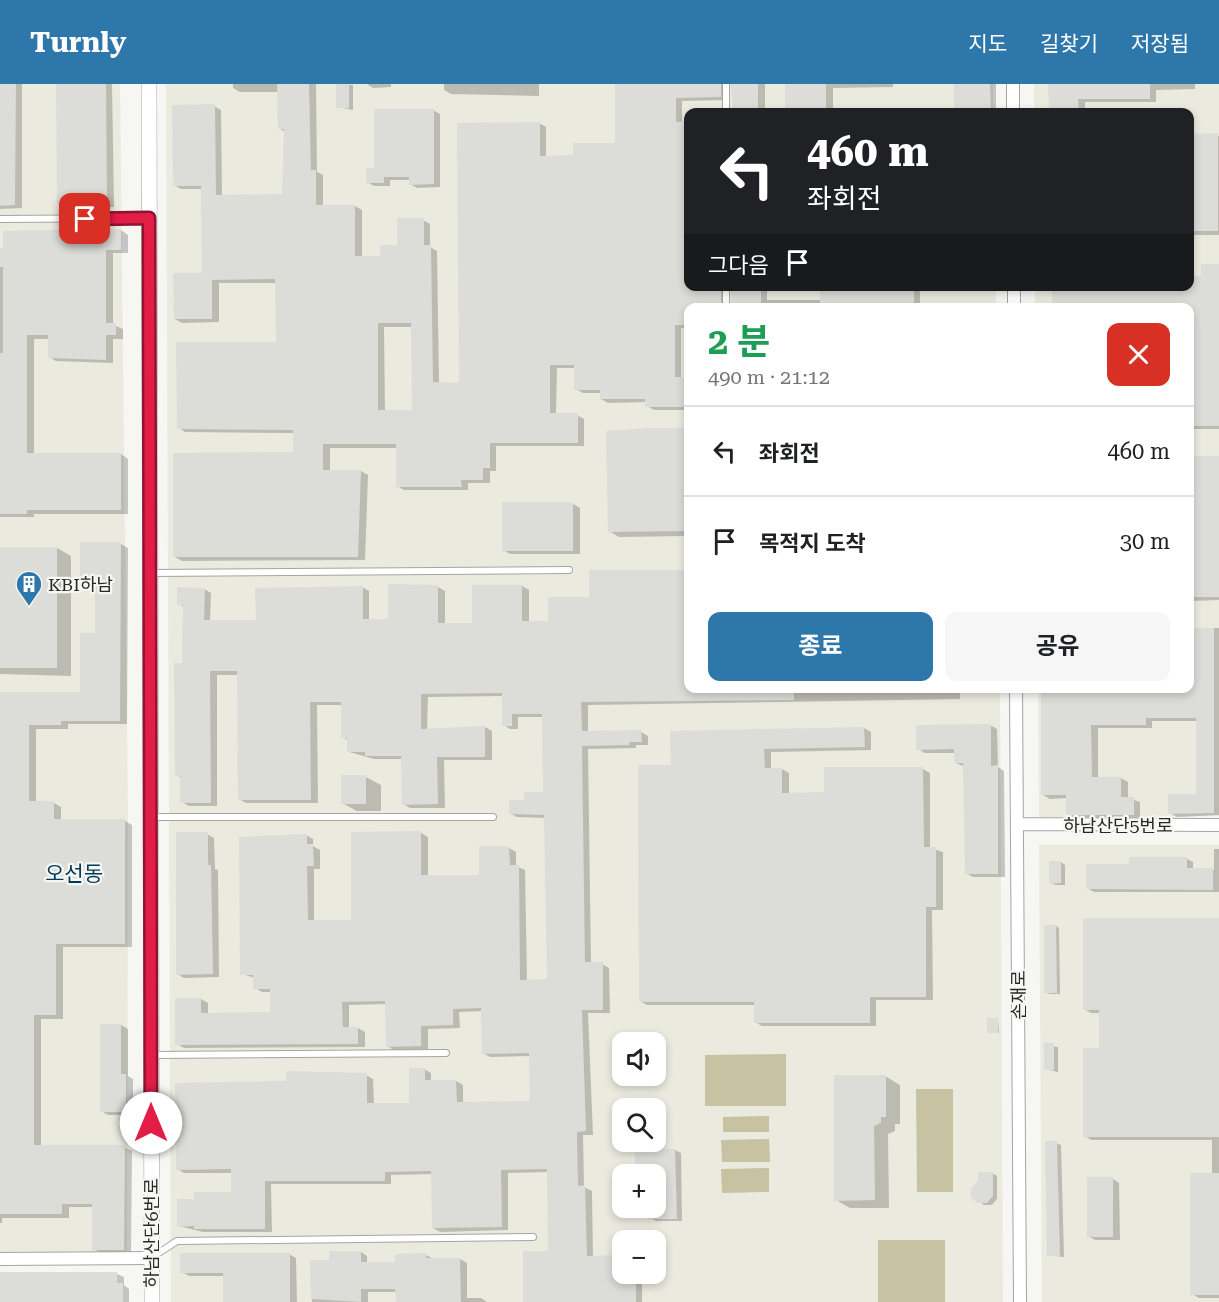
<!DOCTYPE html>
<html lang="ko">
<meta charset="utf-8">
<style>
:root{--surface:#fff;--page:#f6f6f6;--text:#202124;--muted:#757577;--line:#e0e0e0;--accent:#2e77ab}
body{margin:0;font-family:"Roboto Serif","Noto Sans KR",serif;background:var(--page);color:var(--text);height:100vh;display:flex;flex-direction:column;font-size:22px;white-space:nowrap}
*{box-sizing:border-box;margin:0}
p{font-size:20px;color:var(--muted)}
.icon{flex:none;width:33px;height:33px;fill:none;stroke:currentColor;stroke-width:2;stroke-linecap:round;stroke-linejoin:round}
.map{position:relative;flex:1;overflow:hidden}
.sheet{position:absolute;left:684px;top:219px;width:510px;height:390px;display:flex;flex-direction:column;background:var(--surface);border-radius:12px;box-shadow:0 3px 9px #0003}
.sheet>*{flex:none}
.banner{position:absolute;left:684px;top:24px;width:510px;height:183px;border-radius:12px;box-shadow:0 3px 9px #0003;background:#202124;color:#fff;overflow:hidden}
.tools{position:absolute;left:612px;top:948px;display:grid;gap:12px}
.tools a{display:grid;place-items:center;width:54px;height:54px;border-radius:12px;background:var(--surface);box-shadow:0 3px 9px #0003;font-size:30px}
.pin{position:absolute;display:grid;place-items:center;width:51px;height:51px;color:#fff;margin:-26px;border-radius:12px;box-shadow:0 3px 9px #0006}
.me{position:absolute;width:66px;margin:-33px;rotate:0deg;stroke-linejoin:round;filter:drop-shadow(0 0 4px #0008)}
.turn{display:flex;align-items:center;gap:21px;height:126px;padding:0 24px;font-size:27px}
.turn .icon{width:78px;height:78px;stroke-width:2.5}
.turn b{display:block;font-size:42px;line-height:51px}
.then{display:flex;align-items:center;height:57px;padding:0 24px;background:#0003;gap:12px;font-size:22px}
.round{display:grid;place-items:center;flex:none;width:63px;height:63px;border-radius:12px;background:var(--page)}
.overview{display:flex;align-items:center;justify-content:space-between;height:102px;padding:0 24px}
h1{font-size:36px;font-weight:700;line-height:45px;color:#1e9e55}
.button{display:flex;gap:12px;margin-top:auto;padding:12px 24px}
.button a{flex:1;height:69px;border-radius:12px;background:var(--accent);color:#fff;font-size:24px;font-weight:700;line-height:69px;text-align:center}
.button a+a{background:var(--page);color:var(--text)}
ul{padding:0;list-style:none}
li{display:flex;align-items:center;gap:18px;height:90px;padding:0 24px;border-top:2px solid var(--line)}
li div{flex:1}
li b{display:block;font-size:22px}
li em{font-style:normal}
header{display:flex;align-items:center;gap:36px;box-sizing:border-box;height:84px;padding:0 30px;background:var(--accent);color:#fff}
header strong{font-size:28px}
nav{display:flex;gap:33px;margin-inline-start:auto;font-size:21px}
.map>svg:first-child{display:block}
</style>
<header>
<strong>Turnly</strong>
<nav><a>지도</a><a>길찾기</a><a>저장됨</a></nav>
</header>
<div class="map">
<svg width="1219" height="1218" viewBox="0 0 1219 1218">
<rect width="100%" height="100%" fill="#f6f6f3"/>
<!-- built -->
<path fill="#ebeadf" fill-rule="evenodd" d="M0,0H120L128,733L127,1168L0,1169Z
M166,0H993V28H688V202L996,203V223L688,224V604L1000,605L1003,1218H171ZM622,958H656V992H622ZM622,1024H656V1058H622ZM622,1090H656V1124H622ZM622,1156H656V1190H622Z
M1034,0H1219V732L1039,734L1038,605L1190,604V224L1035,223V203L1190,202V28H1034Z
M1039,761H1219V1218H1042Z"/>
<!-- green -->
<path fill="#c7c3a2" d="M786,970V1022H705V971Z
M916,1005H953V1108H917Z
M769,1032V1048H723V1033Z
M769,1055L770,1078H722L721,1056Z
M769,1084V1108L722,1109L721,1085Z
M878,1156H945V1218H878Z"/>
<!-- shadow -->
<path fill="#0003" fill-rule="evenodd" d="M0,0H22V124L0,125Z
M57,0H112L114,123L65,124L59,120Z
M233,0H316L317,88L323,91V122H355L362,126V173H381L399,163L423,136L430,140V163L437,167L439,300H461L539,39L546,43V73H574L616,61V0H765V28H735L731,0L728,2L727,16L682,17V39H688V202H730L727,205V224H688V244H681V295H688V326H654L647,322V318L608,319L601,315V309H583L576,305V284H557L556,330L577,331L584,335V362H496V387H490V399H468V406H404L397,402V364H330V387H361L368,391L365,476L182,477L175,473L295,369V349L185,348L179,344L277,259V199H219V238L182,239L175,235L203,190L202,105H181L174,101L214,22L221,26L222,113L283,112L285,48L279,44V8H240L233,4ZM384,243H413V328H385Z
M338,0L353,1V26L338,23Z
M367,0H391V3L373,4Z
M444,0H539V12L451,10L444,6Z
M786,0H893V3L833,4V28H786Z
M955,0H996V28H955Z
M1050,0H1195V5L1156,6V18H1085V28H1050Z
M433,26L440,30V103L417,104L410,100V96H390V102H374L367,98L375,85Z
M1190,51L1219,52V151H1190Z
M121,146L128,151V169H113V241L123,245V255H113V279L56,277L49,273V255H34V370H121L128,375V430H34V433H0V166Z
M1219,181V345H1190V224H1054V202H1190V193H1203Z
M733,202H767V216H821V202H920V224H732Z
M688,345V452L619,453L609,447L647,346Z
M1190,373H1219V516L1190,517Z
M573,420L580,424V470H510L503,466Z
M121,460L128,464L127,640H68V645H36V719H54L61,723V737H125L132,741V863H63V935H41V1063H124L132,1067L131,1169H101L93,1165V1123H69V1134H2V1139H0V609H81L96,551V504L81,500Z
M0,464H57L71,472V592L0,590Z
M688,487V604H983V607H960V615L588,621V649L641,648L648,652V661H636V664L588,665L591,880H602L609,884L610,929H588L593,1051H583L584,1103L592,1107L593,1173H622V1190H642V1218H525L550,1168L548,1088L508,1089V1146L440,1148L433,1144L432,1090L391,1091V1100H271L272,1148H203L179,1142L196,1116L232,1109V1089H184L177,1085L288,999L366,991L373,995L374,1020H411L424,985L431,989V997H456L463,1001V1019L532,1018L531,972L490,973L483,969V927L459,928L460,944L428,945V965L394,966L387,962L386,920L349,921V944H358L365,948V963L184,964L177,960L201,915L208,919V930H272V908H262L255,904V894L242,890L306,751L313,755V762L320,766V785H314V838L353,837V750L421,749L428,753V793L481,792L509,764L516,768V782L525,786L527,897H548L546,734L517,733L510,729L525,718L544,709L543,633H518V645H510L504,641L503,612L428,613L427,646L485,643L492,647V676H444L445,724H410L403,720V675H374L349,668V657L343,653L342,621H317L318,719H246L239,715L238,591H217V722H189L182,718V694L176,691L184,580V523L179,520L204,505L211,509L210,537L257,538L362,503L369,507V537H390L438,503L445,507V541H473L522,502L529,506V539H550L591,515V488Z
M1190,544H1219V731L1177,733L1170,729L1198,711V637H1152V644H1098V694H1121L1128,698V714L1140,718V734H1074L1068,730V714L1050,715L1043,711L1042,604H1190Z
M990,641L997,645L998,683L1004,687L1005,793H973L966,789L965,683L956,679V669H925L918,665Z
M864,644L871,648V666L771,668V685H782L789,689V710H826V685H923L930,689V764L943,768V826H932L933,916H876V942H762L755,938V921H647L640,917L672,683Z
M366,693L381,701V727H357L342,719Z
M207,750L214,754L215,785L218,786L219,893L184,894L177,890Z
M1214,765H1219V808H1094L1087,804L1130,782L1187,775L1193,778V786H1214Z
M1061,778L1065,781V801H1055L1051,799L1050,779Z
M1219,835V1214H1199L1192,1210L1212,1091V1056H1091L1085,1052L1100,965V929H1091L1084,925Z
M1056,842L1059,844L1060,910H1049L1045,908Z
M998,936L999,949L989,948Z
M121,941L128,945V992L133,995V1031H108L101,1027Z
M1045,961L1058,963V988L1045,985Z
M885,992L900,1001V1040H895V1047L888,1050L889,1124H850L836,1116Z
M1056,1059L1061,1061L1064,1173L1048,1171Z
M636,1066H675L681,1069L682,1137H656L650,1134V1124H656V1090H636Z
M992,1089L997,1092V1115L992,1121H984L972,1113Z
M1113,1095L1119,1099L1120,1156H1095L1088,1152Z
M361,1168L367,1172V1180L397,1179L426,1171L434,1175H460L467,1179V1214H481L487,1218H397V1208H368V1218H312V1177H330Z
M289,1170L296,1174L297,1218H225L224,1192H189L182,1188Z
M0,1190H117L124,1193V1201L129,1205V1218H0Z"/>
<!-- building -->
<path fill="#dcdcd8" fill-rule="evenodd" d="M0,0H16L15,121L0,122Z
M56,0H106L107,120H57Z
M277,0H309L311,86H316V121H355V172H380V161H397V134H424V161H431L433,298L459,299L457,39L540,38V72L573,71V59H615V0H721V13L676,14V38L688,37V202H721V224H688V241H675V293H688V323H645V315H600V306H574V281H550V329H578V359H490V384H483V396H461L462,403H396V360H323V386H361L358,473H173V369L293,368V346L177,345L176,258H276L275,195L212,196V235H174L173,189H202L201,102H173L172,21L215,20L216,111L282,110L284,45H278ZM378,239H411L412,326H378Z
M336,0H349V24H336Z
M731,0H758V28H733Z
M785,0H826V28H785Z
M954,0H990L991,28H954Z
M1048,0H1150V15H1078L1079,28H1049Z
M374,25H434V100L409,101V93H384V99H366V84H374Z
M1218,49V147H1190V50Z
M121,145V166H106V239H116V251H106V276L48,274V251H27V369H121V426H27V430H0V269H3V183H0V164H3V147Z
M1201,180H1219V342H1190V224H1052V203L1190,202V192H1201Z
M731,202H761V224H731Z
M820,202H914V224H820Z
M647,344H688V447L608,448L606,347Z
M1190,372H1219V513H1190Z
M502,418H573V467H502Z
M80,458H121L120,637H61V641H29V717H54V735H125V860H56V931H34V1061H125L124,1166H92V1120H62V1130H0V608H80V549H95V501H80Z
M0,463H57V584H0Z
M589,486H688V604H794V616L581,618L582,647L641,646L642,658H629L630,661L582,662L585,878H603V926H582L586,1047L577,1048L578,1102L585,1101L587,1172L622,1171V1190H636V1218H523V1167H548L547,1085L501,1086L502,1143L432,1144L431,1087L385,1088V1097H265V1145H194V1142L177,1143V1115H194V1108H231V1085L176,1086L175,999L286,997V987L367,989V1019H409V984H425V996H456L457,1018L530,1017L529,969L482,970L481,924L453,925V941L421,942V962L386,963L385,917L342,918L343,943H358V960L175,961V914H201V929L270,928V905H253V891H240L239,753L307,750V760H313L314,782H307L308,836H351V748L421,747V791H479V762H509L510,781H519L520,896L547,895L544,731L509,730V716H524V708H543L542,630H512V642H502V609L421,610V645L485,642V673H437L438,720L402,721L401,672H365V668H347V654H341V618H310L311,716H238L237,587H210L211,719H180V692H175L174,579H182L183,521H177V503L205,504L204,536H256L255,504L363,502V535H388V500L438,501V539H472V501H522V537H548V513H589Z
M1190,544H1214V729L1168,730V710H1196V634H1146V641H1091L1092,693H1121V713H1134V731H1066V711H1041V604H1190Z
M991,640V682L998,681V790H965L963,679H954V665L916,666V641Z
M864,643L865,663L764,665L765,684H782V709L824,708V683H923L924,763H936V823H926V913H870V939H754V918H639L638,681H671L670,647Z
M341,691H366V720H341Z
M176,748H208V781H211L213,890L176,891Z
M1129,773H1187V784H1213V806L1086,805V780H1129Z
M1049,777H1061V799L1049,800Z
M1083,834H1219V1053H1083V964H1099V926H1083Z
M1044,841H1056L1057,909H1044Z
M987,934H998V949H987Z
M100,940H121V990H126V1028H100Z
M1044,959H1054V986H1044Z
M834,991H886V1033H881V1039L874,1042L875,1116L834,1117Z
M1045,1057H1057L1060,1172H1047Z
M635,1065H675L677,1135H648V1124H656V1090H635Z
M978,1088H993V1112L987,1119H978L971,1114V1104L978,1097Z
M1190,1089H1219V1211H1190Z
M1087,1093H1113V1153H1087Z
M329,1167H361V1178H395V1170L426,1169V1174H460L461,1218H396L395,1205H361V1218L311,1215L310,1176H329Z
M180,1169H290V1218H223V1189H180Z
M0,1188H117V1199H123V1218H0Z"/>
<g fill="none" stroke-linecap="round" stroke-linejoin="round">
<!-- service casing -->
<g stroke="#a5a5a2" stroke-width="8">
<path id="service" d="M726,0V28
M0,135L148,134
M726,202V224
M151,489L569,486
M151,733H493
M152,971L446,969
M154,1172L177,1157L533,1153"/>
</g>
<!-- minor casing -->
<g stroke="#a5a5a2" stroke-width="14">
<path id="minor" d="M1013,0V28
M1014,202V224
M1016,604L1020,1218
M1017,740L1219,741
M0,1175L152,1174"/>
</g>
<!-- tertiary casing -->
<g stroke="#a5a5a2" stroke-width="16">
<path id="tertiary" d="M149,0L152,1218"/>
</g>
<!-- service -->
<use href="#service" stroke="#fff" stroke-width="6"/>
<!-- minor -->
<use href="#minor" stroke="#fff" stroke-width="12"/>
<!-- tertiary -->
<use href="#tertiary" stroke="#fff" stroke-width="15"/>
</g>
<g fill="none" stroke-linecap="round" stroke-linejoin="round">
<!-- route casing -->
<g stroke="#92132f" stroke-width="15">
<path id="route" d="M85,135L149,134L151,1039"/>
</g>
<!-- route -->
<use href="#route" stroke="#e11d48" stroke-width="10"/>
</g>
<!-- icons -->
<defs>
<g id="building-pin" transform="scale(1.35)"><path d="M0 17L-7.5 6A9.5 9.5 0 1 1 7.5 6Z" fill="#2e77ab" stroke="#f6f6f3"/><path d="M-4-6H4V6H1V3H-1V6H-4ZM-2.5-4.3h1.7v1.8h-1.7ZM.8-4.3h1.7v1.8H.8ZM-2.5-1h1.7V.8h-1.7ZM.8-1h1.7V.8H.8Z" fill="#fff"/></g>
</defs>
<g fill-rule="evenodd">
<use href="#building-pin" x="29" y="500"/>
</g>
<g text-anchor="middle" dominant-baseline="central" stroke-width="4.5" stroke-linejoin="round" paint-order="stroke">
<!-- poi labels -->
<g font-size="18" fill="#282827" stroke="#f6f6f3" text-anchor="start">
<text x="48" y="500">KBI하남</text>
</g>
<!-- street labels -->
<g font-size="18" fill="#282827" stroke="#f6f6f3">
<text x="1118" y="741">하남산단5번로</text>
<text transform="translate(1018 911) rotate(-90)">손재로</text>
<text transform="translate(151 1149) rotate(-90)">하남산단6번로</text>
</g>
<!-- quarter labels -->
<g font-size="21" fill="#01395b" stroke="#f6f6f3">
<text x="74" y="790">오선동</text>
</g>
</g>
</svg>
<div class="tools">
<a><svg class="icon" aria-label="sound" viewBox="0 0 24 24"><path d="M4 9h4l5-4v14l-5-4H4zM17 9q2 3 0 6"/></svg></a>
<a><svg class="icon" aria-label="search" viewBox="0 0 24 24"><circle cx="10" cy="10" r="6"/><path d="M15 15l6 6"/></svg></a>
<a>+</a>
<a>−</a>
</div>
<div class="pin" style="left:85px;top:135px;background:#d93025"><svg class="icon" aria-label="arrive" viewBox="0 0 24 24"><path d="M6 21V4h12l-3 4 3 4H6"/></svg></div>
<svg class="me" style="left:151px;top:1039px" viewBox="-20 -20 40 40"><circle r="19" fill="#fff"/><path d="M0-13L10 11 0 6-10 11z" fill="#e11d48"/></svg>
<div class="banner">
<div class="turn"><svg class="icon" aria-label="left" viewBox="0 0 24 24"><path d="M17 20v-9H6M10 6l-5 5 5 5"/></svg><div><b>460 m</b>좌회전</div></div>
<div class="then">그다음<svg class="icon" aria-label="arrive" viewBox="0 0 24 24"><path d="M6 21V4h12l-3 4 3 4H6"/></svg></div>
</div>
<section class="sheet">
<div class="overview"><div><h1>2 분</h1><p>490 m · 21:12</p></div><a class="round" style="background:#d93025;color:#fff"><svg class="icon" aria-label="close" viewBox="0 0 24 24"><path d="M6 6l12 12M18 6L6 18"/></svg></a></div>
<ul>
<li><svg class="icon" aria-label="left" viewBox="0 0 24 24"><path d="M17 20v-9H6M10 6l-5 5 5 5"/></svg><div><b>좌회전</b></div><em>460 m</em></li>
<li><svg class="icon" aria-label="arrive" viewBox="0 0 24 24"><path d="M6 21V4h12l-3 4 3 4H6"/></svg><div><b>목적지 도착</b></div><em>30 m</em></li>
</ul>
<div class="button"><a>종료</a><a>공유</a></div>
</section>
</div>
